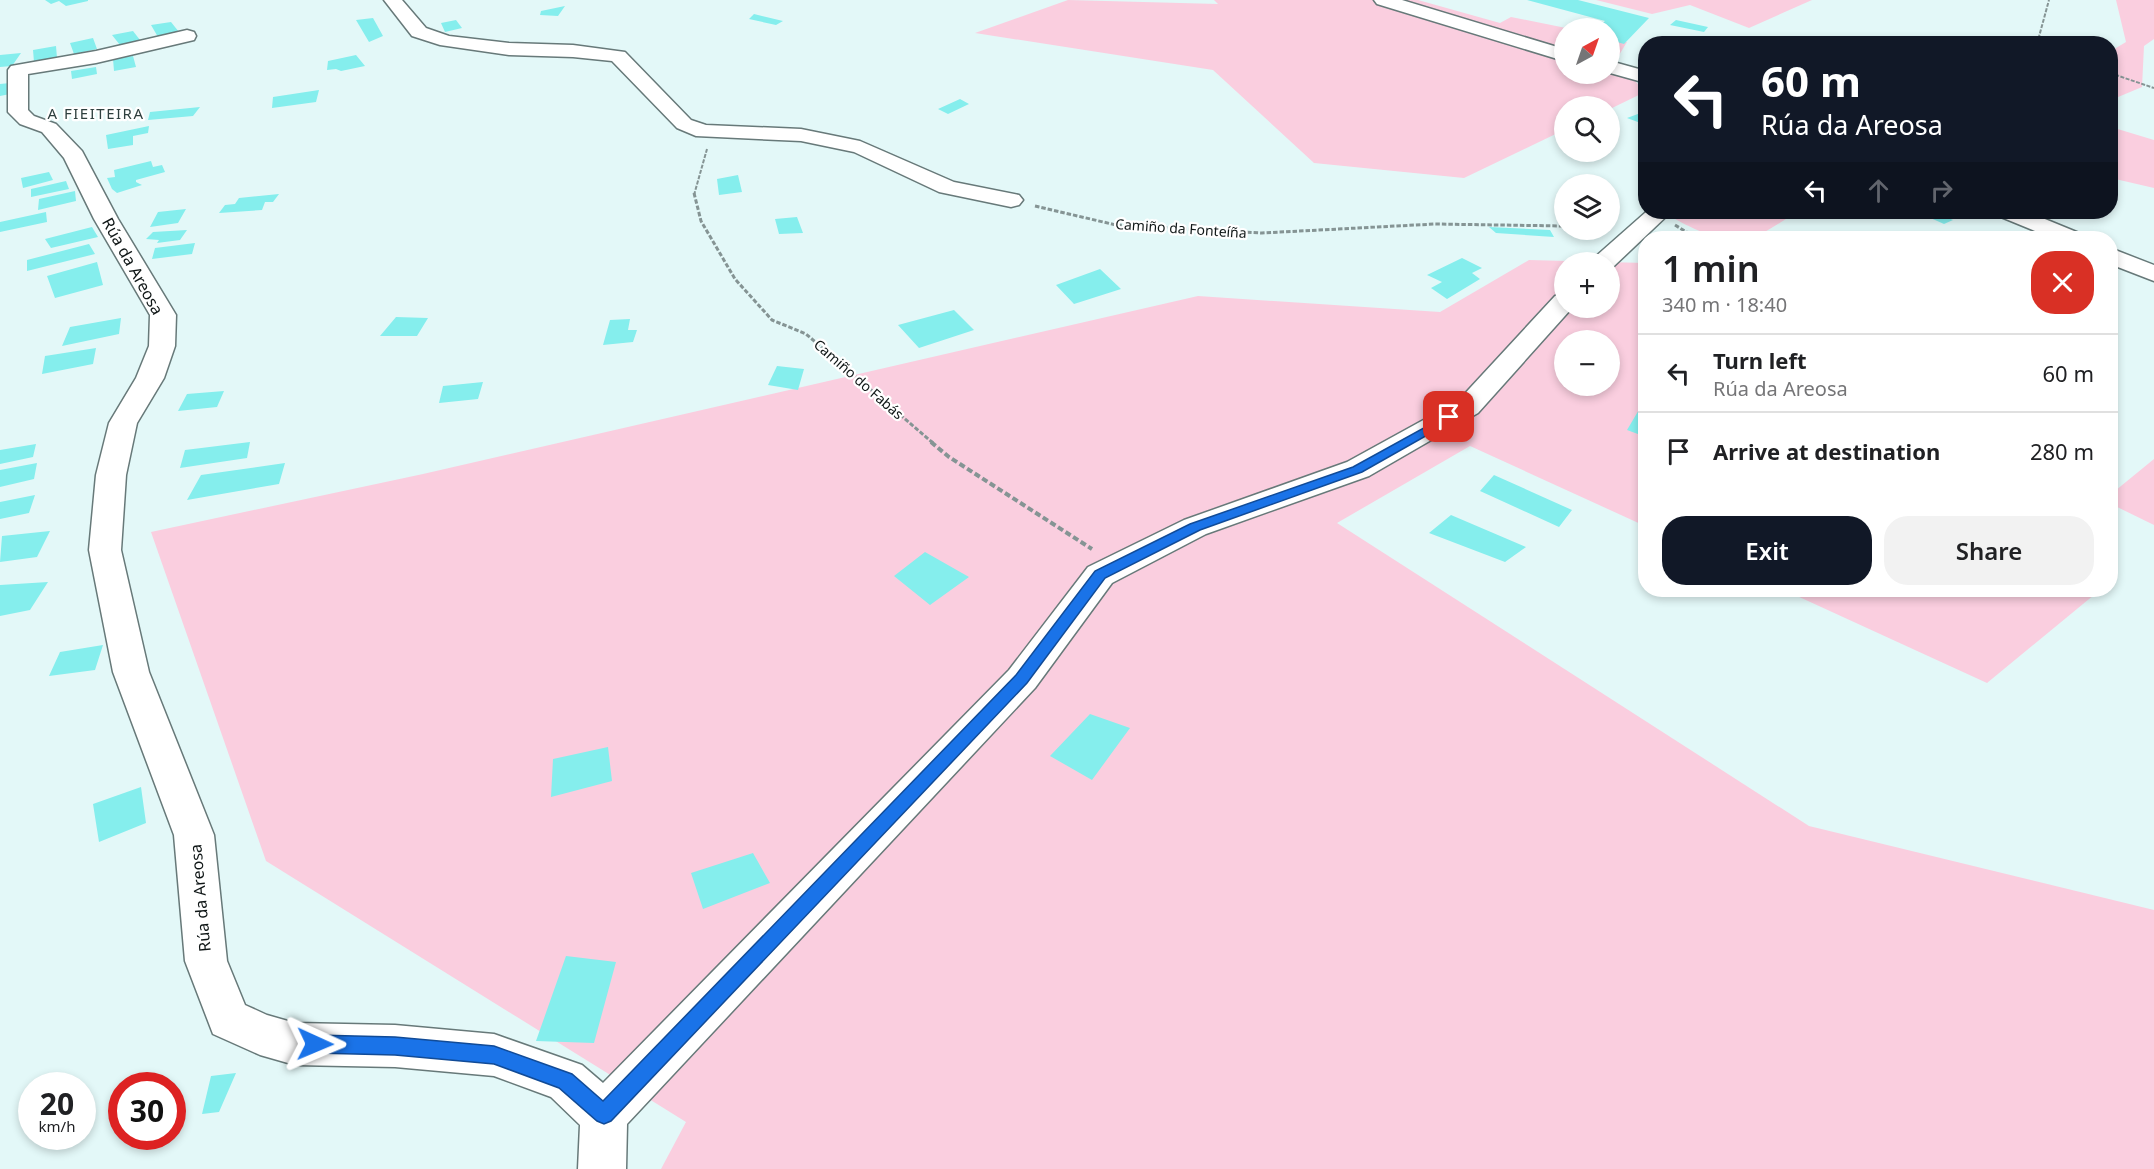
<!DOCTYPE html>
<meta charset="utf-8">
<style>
:root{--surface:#fff;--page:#f2f2f2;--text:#202124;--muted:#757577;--line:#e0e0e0;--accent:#111827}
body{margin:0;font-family:"Noto Sans",sans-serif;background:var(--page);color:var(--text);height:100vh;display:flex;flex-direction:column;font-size:22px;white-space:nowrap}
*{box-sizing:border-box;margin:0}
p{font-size:20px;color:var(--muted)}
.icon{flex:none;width:33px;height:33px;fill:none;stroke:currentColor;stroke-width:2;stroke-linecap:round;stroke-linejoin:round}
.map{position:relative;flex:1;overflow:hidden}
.side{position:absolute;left:1638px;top:231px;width:480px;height:366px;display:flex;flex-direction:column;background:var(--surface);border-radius:24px;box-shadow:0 3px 9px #0003}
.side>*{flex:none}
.banner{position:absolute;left:1638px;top:36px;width:480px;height:183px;border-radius:24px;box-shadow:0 3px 9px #0003;background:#111827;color:#fff;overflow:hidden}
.needle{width:39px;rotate:40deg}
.buttons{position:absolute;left:1554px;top:18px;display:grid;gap:12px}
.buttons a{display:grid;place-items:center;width:66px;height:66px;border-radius:50%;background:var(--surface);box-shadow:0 3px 9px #0003;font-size:30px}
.speed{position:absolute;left:18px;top:1072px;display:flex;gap:12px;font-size:30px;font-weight:700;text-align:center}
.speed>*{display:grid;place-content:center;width:78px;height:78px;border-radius:50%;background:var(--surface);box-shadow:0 3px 9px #0003;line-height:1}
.speed small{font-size:15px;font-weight:400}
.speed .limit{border:9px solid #d22;background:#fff;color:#111}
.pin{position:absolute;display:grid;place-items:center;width:51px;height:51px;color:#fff;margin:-26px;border-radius:12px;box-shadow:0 3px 9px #0006}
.me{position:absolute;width:66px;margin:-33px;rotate:91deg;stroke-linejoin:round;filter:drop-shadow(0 0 4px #0008)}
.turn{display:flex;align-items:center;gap:21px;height:126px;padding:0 24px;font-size:27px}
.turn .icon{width:78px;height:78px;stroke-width:2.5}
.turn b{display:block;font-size:42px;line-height:51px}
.lanes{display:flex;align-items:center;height:57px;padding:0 24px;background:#0003;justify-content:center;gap:30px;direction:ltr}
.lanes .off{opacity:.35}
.round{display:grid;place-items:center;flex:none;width:63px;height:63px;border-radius:24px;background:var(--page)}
.headline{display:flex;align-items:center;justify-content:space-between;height:102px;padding:0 24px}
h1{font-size:36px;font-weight:600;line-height:45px}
.action{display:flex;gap:12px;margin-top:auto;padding:12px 24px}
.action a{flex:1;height:69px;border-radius:24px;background:var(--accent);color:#fff;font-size:24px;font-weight:600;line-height:69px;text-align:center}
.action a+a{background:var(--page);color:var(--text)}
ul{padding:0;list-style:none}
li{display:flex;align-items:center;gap:18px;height:78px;padding:0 24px;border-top:2px solid var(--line)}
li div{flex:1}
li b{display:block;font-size:22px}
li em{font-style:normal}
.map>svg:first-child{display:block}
</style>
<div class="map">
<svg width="2154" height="1169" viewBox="0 0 2154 1169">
<rect width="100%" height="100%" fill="#e3f8f8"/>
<!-- green -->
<path fill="#facedf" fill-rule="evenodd" d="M1068,0L1218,4L1214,0H1418L1500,23L1511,17L1566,28L1564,74H1610V38L1627,42L1616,60L1645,92L1610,109V106H1564V130L1464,178L1314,163L1213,70L975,33Z
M1596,0H1812L1749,28L1690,5L1652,14Z
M2116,0H2154V39L2144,46L2142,87L2111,100V51L2126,42Z
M2111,127L2154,140V188L2111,178Z
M1670,212H1799C1784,219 1770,230 1755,237C1730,248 1687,227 1667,214Z
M1529,260L1645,263V526L1470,446L1337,523L1809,826L2154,910V1169H661L686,1122L266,861L151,532L423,474L1198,296L1440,312ZM1564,262H1610V308H1564ZM1564,340H1610V386H1564Z
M2154,459V525L2111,504L2110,495Z
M1784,590H2100L1987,683Z"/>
<!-- building -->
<path fill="#85eeed" d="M45,0H88V1L66,6L59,1L51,4Z
M1527,0H1578L1649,18L1624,44L1610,40V28H1597L1605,21Z
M565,6L558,16L540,15L541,11Z
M754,14L783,21L776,25L749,19Z
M373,18L383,36L369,42L356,20Z
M456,20L462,28L445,32L441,23Z
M1676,20L1708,27L1704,32L1670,25Z
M171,22L179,32L158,37L151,25Z
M133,31L140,40L120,45L112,35Z
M93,38L97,49L74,54L70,43Z
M56,46L57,58L34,62L33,50Z
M21,53L12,66L0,67V55Z
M356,55L365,66L341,71L336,69L327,70L328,61Z
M133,56L136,67L114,71L113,59Z
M96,67L97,74L72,79L71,71Z
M10,83V94L0,96V84Z
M319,90L316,102L272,108L273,97Z
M960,99L969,104L948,114L938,109Z
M200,107L193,116L148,120L150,112Z
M1646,111V125L1627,118Z
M149,126L148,133L133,136V145L108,149L106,135Z
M151,161L153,167L162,165L165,172L136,180V182L142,185L117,193L112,189L107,178L115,177L114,170Z
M49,172L53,180L23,188L21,178Z
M738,175L742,192L719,195L717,179Z
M66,181L69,189L31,197V189Z
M75,191L76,201L38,210L39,199Z
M279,194L273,202H265L262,210L219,213L225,205L235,204L239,198Z
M186,209L178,223L150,227L158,212Z
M46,212L47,222L0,232V222Z
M1917,212H1934L1953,220L1944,224Z
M797,217L803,233L779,234L775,219Z
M92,227L98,237L51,248L45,239Z
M1489,227L1550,230L1554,237L1496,233Z
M187,230L180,240L157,243L159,240L146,239L153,232Z
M195,243L192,254L152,259L155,248Z
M89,244L95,254L27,271V260Z
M1462,258L1482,268L1472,273L1480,279L1447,299L1431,288L1442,282L1427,275Z
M97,262L103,285L55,298L47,276Z
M1100,269L1121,289L1074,304L1056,285Z
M954,310L974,330L919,348L898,325Z
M396,317L428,318L417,336H380Z
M121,318L119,334L62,346L70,327Z
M630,319L628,330H637L633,342L603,345L610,320Z
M96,348L93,364L42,374L45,356Z
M777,366L804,369L798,390L768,385Z
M483,382L478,399L439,403L443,386Z
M224,391L217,407L178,411L187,394Z
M1640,408L1646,410V437L1627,430Z
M250,442L247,458L180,468L185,450Z
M36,444L33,457L0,464V450Z
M37,463L34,479L0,487V470Z
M285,463L279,484L187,500L201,475Z
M1494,475L1572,510L1559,527L1480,491Z
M35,495L29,513L0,519V502Z
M1451,515L1526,547L1505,562L1429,533Z
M50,531L37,557L0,562L2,536Z
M925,552L969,577L930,605L894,576Z
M48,582L30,610L0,616V585Z
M103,645L95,670L49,676L60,652Z
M1090,714L1130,728L1092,780L1050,756Z
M608,747L612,781L551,797L553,759Z
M141,787L146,823L99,842L93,804Z
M753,853L770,883L703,909L691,873Z
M566,956L616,962L594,1043L536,1041Z
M236,1073L219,1112L202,1114L211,1076Z"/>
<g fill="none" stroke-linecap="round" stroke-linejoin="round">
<!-- minor casing -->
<g stroke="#677979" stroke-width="3">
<path id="minor" d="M384,0H402L426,28L449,36L509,43L573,45L625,52L691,120L706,125L801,129L860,141L954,182L1019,195L1023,200L1019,205L1011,207L939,192L854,152L801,141L696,136L677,128L612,61L573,57L509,55L440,45L412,36Z
M187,30L194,32L196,36L194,40L96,63L28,74V110L34,116L56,124L82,151L118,219L176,315L175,346L164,378L137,423L126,475L121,550L149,672L214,835L227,961L245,1005L267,1015L295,1023L395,1025L494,1034L582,1065L603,1083L1009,670L1088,567L1184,520L1347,462L1458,401L1555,296L1564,293V308H1572L1478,413L1369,476L1206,534L1112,583L1035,688L627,1124L626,1169H578L580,1125L551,1097L494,1076L395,1067L295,1065L260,1055L213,1034L185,961L174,835L113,672L89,550L96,475L109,423L136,378L149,346L150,315L94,219L64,158L42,132L20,124L8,112V70L11,66L96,51Z
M1646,212H1671L1613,267L1610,268V262H1592L1595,257Z"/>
</g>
<!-- tertiary casing -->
<g stroke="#677979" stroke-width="3">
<path id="tertiary" d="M1374,0H1402L1564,49V61L1377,4Z
M1610,61L1646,71V83L1610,73Z
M1998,212H2028L2079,233L2083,238H2052L2001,217Z
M2110,248L2154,265V281L2110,264Z"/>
</g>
<!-- path-far2 -->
<path stroke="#859494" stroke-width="2" stroke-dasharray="4 1.5" stroke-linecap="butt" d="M2037,44L2049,0
M2110,73L2154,88
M694,195L707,149"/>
<!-- path-far1 -->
<path stroke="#859494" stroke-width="3" stroke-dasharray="4.5 2" stroke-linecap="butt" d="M694,193L701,221L735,279L772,320L806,334L933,443
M1035,206L1116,225L1262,233L1435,224L1564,226
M1675,225L1688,233L1706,238"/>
<!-- path -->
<path stroke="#859494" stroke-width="4" stroke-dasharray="6 3" stroke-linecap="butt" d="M931,442L949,457L1092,549"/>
<!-- minor -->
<use href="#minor" fill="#fff" fill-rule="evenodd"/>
<!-- tertiary -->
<use href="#tertiary" fill="#fff" fill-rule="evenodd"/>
</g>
<!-- route -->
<path fill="#1a73e8" stroke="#114b97" stroke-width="1.5" d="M1449,414L1455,417L1454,420L1362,472L1200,530L1105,578L1027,683L611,1121L604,1124L597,1121L559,1088L494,1064L395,1055L315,1053L308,1050L305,1044L308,1038L315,1035L395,1037L494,1046L572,1074L603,1101L1016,675L1095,571L1190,524L1353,467Z"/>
<g text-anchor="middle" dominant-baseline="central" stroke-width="4.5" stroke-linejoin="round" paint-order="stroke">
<!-- far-street labels -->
<g font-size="14" fill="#0f1616" stroke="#fff">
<text transform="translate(1181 228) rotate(4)">Camiño da Fonteíña</text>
<text transform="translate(859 379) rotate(41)">Camiño do Fabás</text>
</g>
<!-- far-neighbourhood labels -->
<g font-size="15" letter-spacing="1.5" fill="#2e3f3e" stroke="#fff">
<text x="96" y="113">A FIEITEIRA</text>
</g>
<!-- street labels -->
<g font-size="16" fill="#0f1616" stroke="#fff">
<text transform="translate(133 266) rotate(61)">Rúa da Areosa</text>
<text transform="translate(200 898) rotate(-95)">Rúa da Areosa</text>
</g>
</g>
</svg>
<div class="buttons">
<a><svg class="needle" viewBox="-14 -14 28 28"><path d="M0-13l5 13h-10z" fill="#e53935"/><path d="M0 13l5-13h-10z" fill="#757577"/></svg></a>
<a><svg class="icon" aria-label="search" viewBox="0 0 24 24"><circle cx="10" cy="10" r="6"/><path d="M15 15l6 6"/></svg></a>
<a><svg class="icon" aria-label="layers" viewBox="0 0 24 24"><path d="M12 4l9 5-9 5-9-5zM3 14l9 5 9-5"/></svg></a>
<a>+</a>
<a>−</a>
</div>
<div class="speed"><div>20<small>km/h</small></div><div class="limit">30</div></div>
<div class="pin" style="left:1449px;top:417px;background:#d93025"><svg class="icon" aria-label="arrive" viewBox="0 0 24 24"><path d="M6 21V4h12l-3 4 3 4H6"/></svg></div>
<svg class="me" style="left:315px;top:1044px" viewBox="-20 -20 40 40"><path d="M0-17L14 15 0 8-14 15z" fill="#1a73e8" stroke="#fff" stroke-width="4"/></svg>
<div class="banner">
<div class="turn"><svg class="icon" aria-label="left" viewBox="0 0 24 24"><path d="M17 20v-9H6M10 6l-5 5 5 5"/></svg><div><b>60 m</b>Rúa da Areosa</div></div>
<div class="lanes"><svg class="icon" aria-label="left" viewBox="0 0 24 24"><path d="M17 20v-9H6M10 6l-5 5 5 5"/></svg><svg class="icon off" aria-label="ahead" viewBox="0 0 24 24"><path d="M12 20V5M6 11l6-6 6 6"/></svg><svg class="icon off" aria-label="right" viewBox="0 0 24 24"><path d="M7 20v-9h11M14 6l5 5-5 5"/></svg></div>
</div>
<section class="side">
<div class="headline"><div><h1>1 min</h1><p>340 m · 18:40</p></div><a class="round" style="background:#d93025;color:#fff"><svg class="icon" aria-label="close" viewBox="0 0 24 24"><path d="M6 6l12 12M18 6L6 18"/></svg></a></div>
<ul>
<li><svg class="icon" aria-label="left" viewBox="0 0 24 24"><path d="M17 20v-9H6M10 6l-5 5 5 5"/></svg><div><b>Turn left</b><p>Rúa da Areosa</p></div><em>60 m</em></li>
<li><svg class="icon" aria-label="arrive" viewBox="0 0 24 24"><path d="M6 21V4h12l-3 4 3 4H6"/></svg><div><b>Arrive at destination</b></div><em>280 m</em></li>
</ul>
<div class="action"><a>Exit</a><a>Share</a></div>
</section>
</div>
